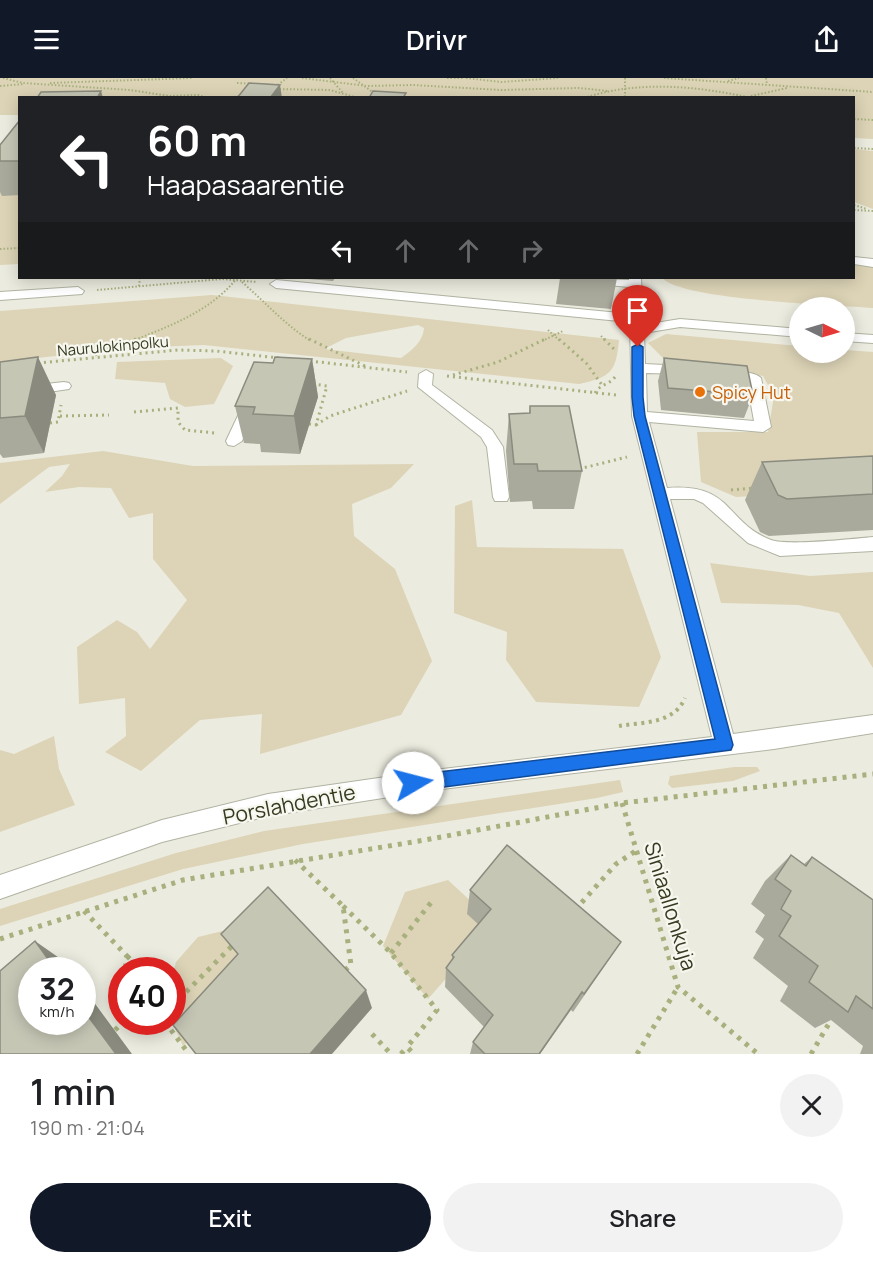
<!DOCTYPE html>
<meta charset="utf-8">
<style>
:root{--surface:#fff;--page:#f2f2f2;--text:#202124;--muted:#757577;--accent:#111827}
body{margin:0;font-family:Manrope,sans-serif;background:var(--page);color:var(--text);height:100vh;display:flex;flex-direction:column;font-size:22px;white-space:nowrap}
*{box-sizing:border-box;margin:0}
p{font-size:20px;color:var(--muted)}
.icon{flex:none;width:33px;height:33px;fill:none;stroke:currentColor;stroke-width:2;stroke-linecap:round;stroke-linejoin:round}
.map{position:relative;height:976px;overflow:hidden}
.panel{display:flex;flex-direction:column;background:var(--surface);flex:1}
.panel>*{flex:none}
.hud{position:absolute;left:18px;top:18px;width:837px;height:183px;border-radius:0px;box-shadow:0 3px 15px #0003;background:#202124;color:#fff;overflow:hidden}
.needle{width:39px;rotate:95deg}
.controls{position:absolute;left:789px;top:219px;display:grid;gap:12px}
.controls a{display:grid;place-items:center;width:66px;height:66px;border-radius:50%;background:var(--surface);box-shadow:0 3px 15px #0003;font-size:30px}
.speed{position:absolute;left:18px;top:879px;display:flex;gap:12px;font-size:30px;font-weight:700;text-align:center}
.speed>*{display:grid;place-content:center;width:78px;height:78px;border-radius:50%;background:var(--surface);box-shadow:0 3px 15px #0003;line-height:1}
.speed small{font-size:15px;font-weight:400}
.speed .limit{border:9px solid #d22;background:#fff;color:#111}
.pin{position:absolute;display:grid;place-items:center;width:51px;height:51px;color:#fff;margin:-62px -26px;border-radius:50% 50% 50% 0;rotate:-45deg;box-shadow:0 0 6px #0007}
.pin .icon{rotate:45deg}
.me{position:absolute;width:66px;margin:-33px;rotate:82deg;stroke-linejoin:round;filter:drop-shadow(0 0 4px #0008)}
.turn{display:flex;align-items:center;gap:21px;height:126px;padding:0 30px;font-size:27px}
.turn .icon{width:78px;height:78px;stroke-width:2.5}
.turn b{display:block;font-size:42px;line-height:51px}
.lanes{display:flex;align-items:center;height:57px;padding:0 30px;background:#0003;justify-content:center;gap:30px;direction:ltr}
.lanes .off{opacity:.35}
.round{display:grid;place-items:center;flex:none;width:63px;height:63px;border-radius:32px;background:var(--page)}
.summary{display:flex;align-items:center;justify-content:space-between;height:102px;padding:0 30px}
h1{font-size:36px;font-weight:600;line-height:45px}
.cta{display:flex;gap:12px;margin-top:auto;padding:12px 30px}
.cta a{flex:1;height:69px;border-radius:36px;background:var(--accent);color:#fff;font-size:24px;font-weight:600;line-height:69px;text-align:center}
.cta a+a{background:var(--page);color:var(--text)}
header{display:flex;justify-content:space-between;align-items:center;height:78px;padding:0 30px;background:var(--accent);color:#fff;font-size:27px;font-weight:600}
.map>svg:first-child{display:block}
</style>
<header><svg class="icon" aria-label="menu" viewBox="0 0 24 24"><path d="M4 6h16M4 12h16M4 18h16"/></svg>Drivr<svg class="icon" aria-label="share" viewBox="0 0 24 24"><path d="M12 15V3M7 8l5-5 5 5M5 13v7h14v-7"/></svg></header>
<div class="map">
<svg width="873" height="976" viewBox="0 0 873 976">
<rect width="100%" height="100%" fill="#ebebdf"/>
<!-- green -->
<path fill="#ddd4b7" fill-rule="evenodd" d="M0,0H873V61L854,60V20H20L19,37H0Z
M854,71L873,73V131L854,124Z
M0,89L19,117V186L0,187Z
M854,186L873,188V230C834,227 683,222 662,200H854Z
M212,217L619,262C616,294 611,299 579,306L204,267L130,270L0,284V233ZM418,247L424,250C423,264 412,272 401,280L324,271L346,260Z
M666,256L799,268L800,274H844L845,272L873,274V410L736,419L701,404L697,354H768L774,318L763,298L667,284L648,265Z
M221,280L233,288L214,326L185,329L170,321L165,305L115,301L117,284Z
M103,373L193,388L414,386L391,410L352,426L354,458L395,491L432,583L401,637L260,676L262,636L200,642L141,693L105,674L126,658L125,620L79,626L77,569L117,542L137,554L150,571L187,522L153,481V435L129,440L111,410L79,409L45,414L62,398L70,386L49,389L0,426V385Z
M472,422L477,469L623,471L661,579L639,629L536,624L506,582L507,554L454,535L455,428Z
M710,485L810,498L873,494V590L839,535L798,527L721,525Z
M54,658L59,691L75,727L0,754V672L14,676Z
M734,689H757L760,693L733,703L672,710L668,706L670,698Z
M620,702L623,714L597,720L303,766L183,791L0,848V831L176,775L264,753Z
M448,802L475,827L487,854L428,921L383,868L405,814Z
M231,851L253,897L183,968L172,944L173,895L176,884L198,859Z"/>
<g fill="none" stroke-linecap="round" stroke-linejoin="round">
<!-- minor casing -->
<g stroke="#b1b3a2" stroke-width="2">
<path id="minor" d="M854,179L873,181V189L854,186Z
M569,200L629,202V200H641L643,247L680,241L800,251V259L680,249L644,255L645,286L684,288L691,292L684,296L646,295L647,334L754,343L747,304L726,301L719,297C726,290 754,293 761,300L771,349L763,354L649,344L667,410C734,405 723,443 771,462C787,468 852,461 873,459V473L780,478L748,465L703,425L694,421H670L733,656L873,637V655L774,671L434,712L268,738L162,764L0,821V797L162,742L268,716L434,692L712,659L632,338L630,244L276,210L270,206L276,202L630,236L629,209L575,204Z
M78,209L84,213L82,216L0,222V214Z
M844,255L873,257V265L844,263Z
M426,292L433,296L432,307L492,352L503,369L509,419L507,423H495L493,419L487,369L481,359L418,309L419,296Z
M64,304L69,305L71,308L69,311L0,321V311Z
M250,322L257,327L242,363L234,368L228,367L226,363L243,327Z"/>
</g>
<!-- path-far3 -->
<path stroke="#a8b07e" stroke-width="2" stroke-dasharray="1.5 2" stroke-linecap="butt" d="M3,0L23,5L130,12L169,18L198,17L208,20
M302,0L367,8L413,7L501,12L579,10L608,13
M330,0L343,15
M353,0L381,20
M447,0H464
M466,0L501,4L558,0
M625,0V20
M664,0L873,14
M766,0L767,7
M728,3L739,0
M50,5L193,0
M237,5L275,7
M0,8L24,6
M275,9L287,0
M276,11L330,12L358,20
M751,18L787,10
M231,20L242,17
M584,20C639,2 696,8 752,20
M699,20H725
M854,41L873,42
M854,70L873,71
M854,127L867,131
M854,132L873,133
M0,171L20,170
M242,204C265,224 285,247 311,263
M139,208L140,200
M97,212L222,201L257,204
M548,252L560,263
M601,258L606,263
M132,263C170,248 211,233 237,200
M542,263L563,253"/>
<!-- path-far2 -->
<path stroke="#a8b07e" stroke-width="3" stroke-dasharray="2 4" stroke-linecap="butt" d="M309,261L365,288
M559,261L587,286L602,307
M604,261L615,272
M95,277L136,261
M310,283L407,294
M38,285L178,272L216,273L279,280
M453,297L498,284L545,261
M447,298L616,317
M595,315C600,306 609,307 615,299
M134,334L178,330V344L185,352L215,355
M60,338L109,337
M50,345L58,344L61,327
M309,346L316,347L327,308L313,306
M316,347L330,338L407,313
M579,391L627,379
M731,412L754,410"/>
<!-- path-far1 -->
<path stroke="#a8b07e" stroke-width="4" stroke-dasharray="3 4.5" stroke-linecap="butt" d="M619,648C643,644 674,646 685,620"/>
<!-- path -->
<path stroke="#a8b07e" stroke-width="5" stroke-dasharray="4 6" stroke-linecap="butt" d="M622,725L678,909L758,976
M295,782L343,828L351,887L343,894
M343,828L391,875L437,932L407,969L414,976
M575,832L616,786L637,772
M84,833L127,878L125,892
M0,861L183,802L425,762L622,725L873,696
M391,875L433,822
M127,878L141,892
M172,928L233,867
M165,944L189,976
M115,952L123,944
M372,956L391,976
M401,976L407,969
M637,976L678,909
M811,976L831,942"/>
<!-- minor -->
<use href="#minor" fill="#fff" fill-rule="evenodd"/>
</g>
<!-- wall -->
<path fill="#a9aa9b" d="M20,42V117L2,118L0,114V67Z
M296,200H335L333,203Z
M560,200H617L611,231L556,226Z
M664,280L753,317L744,340L661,332L658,303Z
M312,281L318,319L300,376L261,374L260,366L244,365L235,328L273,285Z
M0,284L56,317L44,375L3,380L0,376Z
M530,328L582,393L574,431H533L532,423L510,424L506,373L509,336L529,335Z
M873,378V452L769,458L760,454L745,422L762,384Z
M791,777L804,786L812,779L873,822V976H860L863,968L831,942L815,950L780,923L788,908L753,880L764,861L755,854L765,837L751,826L765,803Z
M470,812L621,864L573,934L571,932L540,976H470L473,964L484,949L445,909L446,890L452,883V877L478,846L467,836Z"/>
<!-- shaded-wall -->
<path fill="#8a8b7e" d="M280,7L282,20H270Z
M101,13L103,20H97Z
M38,279L56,317L44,375L25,338Z
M312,281L318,319L300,376L294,338Z
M35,863L65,884L71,892H56Z
M82,908L132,976H116L82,930Z
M366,912L372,930L332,976H310Z
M582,914L540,976H539Z"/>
<!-- building -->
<path fill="#c5c6b4" stroke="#8a8b7e" stroke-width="1.5" d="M249,5L280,7L270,20H237Z
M101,13L97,20H37L41,14Z
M373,13L406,15L403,20H369Z
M20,42V83H0V67Z
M38,279L25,338L0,340V284Z
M275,279L312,281L294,338L253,336L255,329L235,328L254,284L273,285Z
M664,280L747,288L753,317L668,310Z
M530,328H569L582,393H538L537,386H514L509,336L530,335Z
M873,378V416L787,421L778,417L762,384Z
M507,767L621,864L584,916L582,914L539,976H485L473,964L493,937L446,890L454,879L452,877L491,831L470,812Z
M791,777L806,788L812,779L873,822V931L856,918L848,934L809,904L818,888L779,858L791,838L781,831L791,813L775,801Z
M268,809L366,912L310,976H196L173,947L238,876L221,856Z
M35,863L56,892H32V944H82V930L116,976H0V893Z"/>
<!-- route -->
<path fill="#1a73e8" stroke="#114b97" stroke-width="1.5" d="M638,266L643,269V319L645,338L733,667L731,672L413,713L407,710L405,705L407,699L413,697L715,661L634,338L632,319V269Z"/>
<!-- markers -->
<circle fill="#e8710a" stroke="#f7f7ef" stroke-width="2" cx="700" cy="314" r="6"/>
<g text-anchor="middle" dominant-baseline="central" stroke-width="4.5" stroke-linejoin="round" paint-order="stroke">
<!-- far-street labels -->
<g font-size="15" fill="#363b20" stroke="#f7f7ef">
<text transform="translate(113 268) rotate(-5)">Naurulokinpolku</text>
</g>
<!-- food labels -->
<g font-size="18" fill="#c56008" stroke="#f7f7ef" text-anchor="start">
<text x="712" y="314">Spicy Hut</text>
</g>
<!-- near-street labels -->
<g font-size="21" fill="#363b20" stroke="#f7f7ef">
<text transform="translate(289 726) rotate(-11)">Porslahdentie</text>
<text transform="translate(671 828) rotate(73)">Siniaallonkuja</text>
</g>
</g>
</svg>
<div class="controls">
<a><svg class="needle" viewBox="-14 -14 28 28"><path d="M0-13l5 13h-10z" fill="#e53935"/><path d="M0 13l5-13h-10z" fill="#757577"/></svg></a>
</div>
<div class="speed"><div>32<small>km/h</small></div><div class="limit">40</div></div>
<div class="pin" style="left:638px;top:269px;background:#d93025"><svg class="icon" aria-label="arrive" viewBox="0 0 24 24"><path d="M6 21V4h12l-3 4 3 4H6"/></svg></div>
<svg class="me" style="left:413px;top:705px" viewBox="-20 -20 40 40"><circle r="19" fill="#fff"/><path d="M0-13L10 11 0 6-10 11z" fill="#1a73e8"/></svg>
<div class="hud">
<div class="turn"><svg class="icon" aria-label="left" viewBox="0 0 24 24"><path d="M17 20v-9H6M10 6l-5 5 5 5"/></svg><div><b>60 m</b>Haapasaarentie</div></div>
<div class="lanes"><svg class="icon" aria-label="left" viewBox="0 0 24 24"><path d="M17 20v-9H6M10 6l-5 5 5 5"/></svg><svg class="icon off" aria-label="ahead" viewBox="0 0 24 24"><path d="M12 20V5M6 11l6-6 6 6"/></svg><svg class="icon off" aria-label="ahead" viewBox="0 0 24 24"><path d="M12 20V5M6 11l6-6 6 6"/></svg><svg class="icon off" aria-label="right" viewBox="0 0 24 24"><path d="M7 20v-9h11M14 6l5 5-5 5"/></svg></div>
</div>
</div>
<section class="panel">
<div class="summary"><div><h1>1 min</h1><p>190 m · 21:04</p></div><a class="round"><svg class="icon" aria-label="close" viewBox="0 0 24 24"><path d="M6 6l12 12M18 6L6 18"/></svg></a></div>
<div class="cta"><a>Exit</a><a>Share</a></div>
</section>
